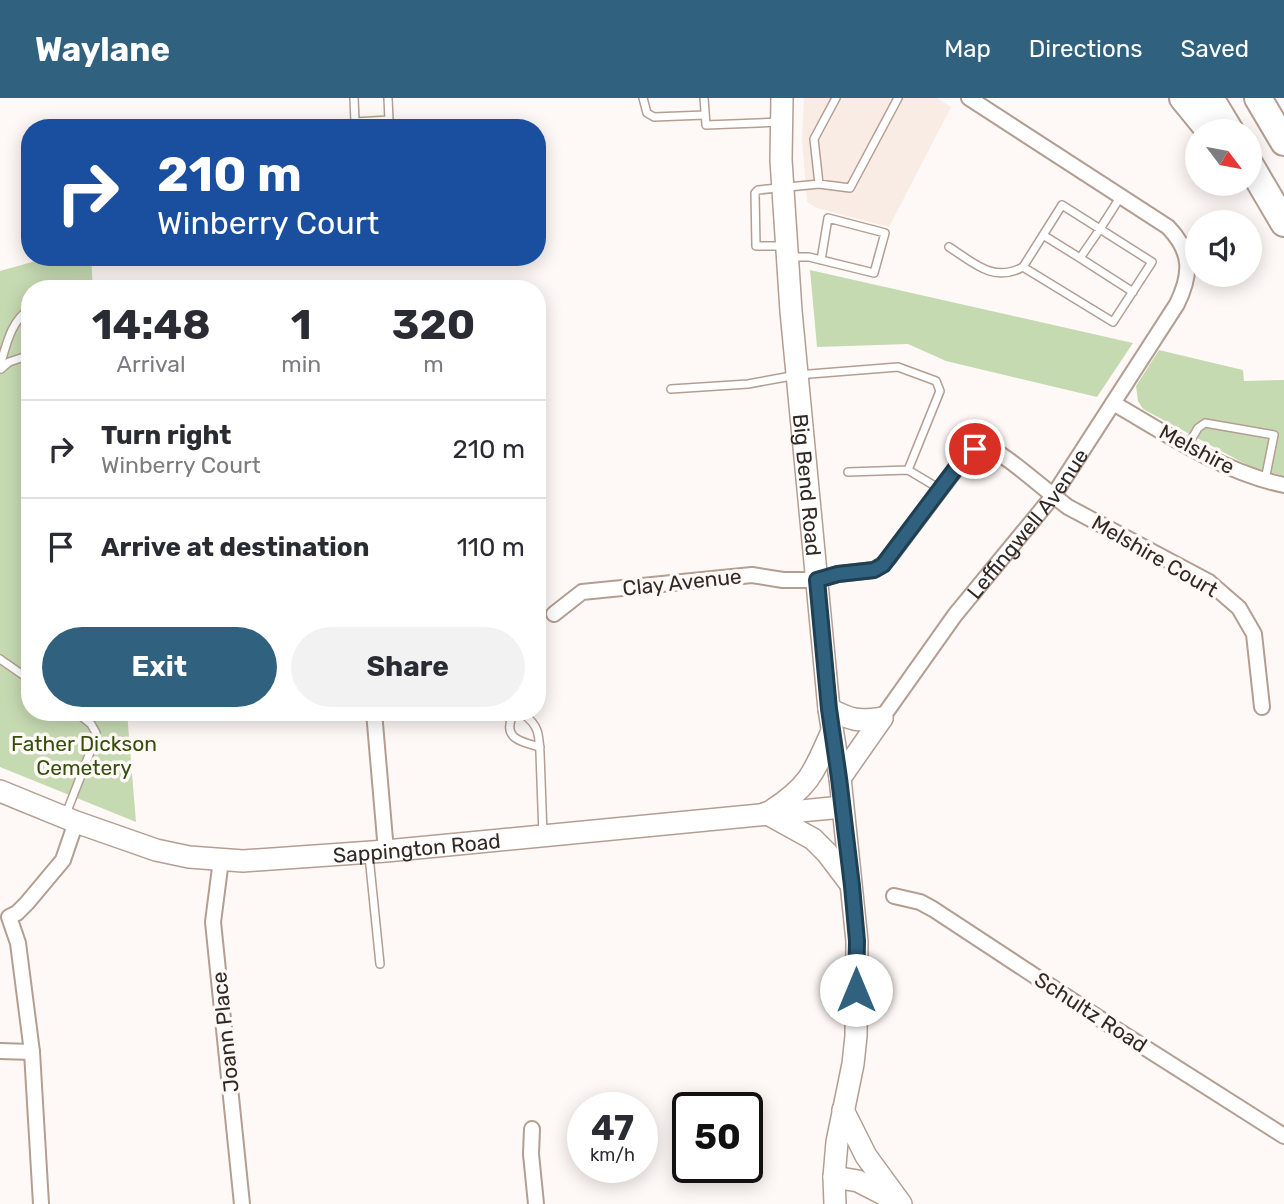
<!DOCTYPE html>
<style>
:root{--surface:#fff;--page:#f2f2f3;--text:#2b2b33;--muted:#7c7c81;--line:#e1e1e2;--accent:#30627f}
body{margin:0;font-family:Rubik,sans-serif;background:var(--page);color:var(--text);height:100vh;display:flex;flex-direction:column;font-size:26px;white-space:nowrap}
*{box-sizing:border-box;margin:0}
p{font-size:23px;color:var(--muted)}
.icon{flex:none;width:38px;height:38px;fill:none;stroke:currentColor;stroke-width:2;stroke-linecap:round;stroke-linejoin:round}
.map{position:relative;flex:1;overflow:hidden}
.drawer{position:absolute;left:21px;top:182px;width:525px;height:441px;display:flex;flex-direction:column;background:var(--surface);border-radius:28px;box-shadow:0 4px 18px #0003}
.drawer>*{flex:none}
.guide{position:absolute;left:21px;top:21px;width:525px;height:147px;border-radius:28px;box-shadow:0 4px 18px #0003;background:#1a4fa0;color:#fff;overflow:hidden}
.needle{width:46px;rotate:122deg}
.controls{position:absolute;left:1185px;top:21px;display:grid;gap:14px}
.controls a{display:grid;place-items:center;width:77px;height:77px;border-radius:50%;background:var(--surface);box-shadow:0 4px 18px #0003;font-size:35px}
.speed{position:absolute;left:567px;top:994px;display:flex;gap:14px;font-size:35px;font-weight:700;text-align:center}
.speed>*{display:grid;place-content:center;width:91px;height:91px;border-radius:50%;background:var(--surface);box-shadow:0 4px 18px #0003;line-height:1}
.speed small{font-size:18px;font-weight:400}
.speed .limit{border:4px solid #111;border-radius:10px;background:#fff;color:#111}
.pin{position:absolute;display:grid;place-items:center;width:60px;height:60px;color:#fff;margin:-30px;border:4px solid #fff;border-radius:50%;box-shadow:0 2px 7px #0007}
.me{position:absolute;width:77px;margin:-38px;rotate:0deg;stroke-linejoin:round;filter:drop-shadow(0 0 5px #0008)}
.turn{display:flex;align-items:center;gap:24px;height:147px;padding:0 21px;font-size:32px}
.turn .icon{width:91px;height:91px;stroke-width:2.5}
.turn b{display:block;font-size:49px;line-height:60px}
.eta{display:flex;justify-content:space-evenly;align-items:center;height:119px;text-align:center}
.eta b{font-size:42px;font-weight:700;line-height:49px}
.cta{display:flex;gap:14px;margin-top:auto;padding:14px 21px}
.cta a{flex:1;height:80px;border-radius:42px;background:var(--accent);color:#fff;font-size:28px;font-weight:700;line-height:80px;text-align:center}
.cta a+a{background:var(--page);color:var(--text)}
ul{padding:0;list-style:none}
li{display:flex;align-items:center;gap:21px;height:98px;padding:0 21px;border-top:2px solid var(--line)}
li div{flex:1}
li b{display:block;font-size:26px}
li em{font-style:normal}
header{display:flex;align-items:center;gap:42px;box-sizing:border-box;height:98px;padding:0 35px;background:var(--accent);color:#fff}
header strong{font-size:33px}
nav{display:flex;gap:38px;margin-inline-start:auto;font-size:24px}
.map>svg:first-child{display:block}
</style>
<header>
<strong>Waylane</strong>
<nav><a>Map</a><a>Directions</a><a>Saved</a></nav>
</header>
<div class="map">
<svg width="1284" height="1106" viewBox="0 0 1284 1106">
<rect width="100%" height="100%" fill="#fef9f6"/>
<!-- built -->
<path fill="#f8ece5" d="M804,0H937L951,9L889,129L817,110L807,104L802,40Z"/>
<!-- green -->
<path fill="#c6dab2" d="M50,159H91L93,191H30V614H127L136,724L0,669V173Z
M810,172L1133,245L1097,299L946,263L908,246L817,249Z
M1159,252L1243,272L1244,283L1284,282V378L1249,368L1143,311L1138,303L1136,288Z"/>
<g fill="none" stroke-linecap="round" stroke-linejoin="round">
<!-- lane casing -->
<g stroke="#b49e92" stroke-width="10">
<path id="lane" d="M354,0L355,24L389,22L388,0
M643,0L647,15L654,19L705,17
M704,0L706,27L780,24
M819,86L814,41L836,0
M1121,98L1100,131L1062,107L1023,169L1113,224L1152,164L1100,131L1080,160L1133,194
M1043,137L1080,160
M783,148H756L755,95L758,92L819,86L850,90L898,0
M949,149C974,165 993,185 1023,169
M792,159H809L874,175L885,135L828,120L821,162
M0,268C6,248 11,222 30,211
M1,271L9,264L30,257
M671,291L748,286L797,277L898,269L936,283L940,293L908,372L940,391
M1188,347L1198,330L1205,325L1274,337L1265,382
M848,374L908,372
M0,561L30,582
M540,649C522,644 503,641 512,619L523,616C539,627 539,637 540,655L543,737
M66,716L94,644L96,635L91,626L76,614
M369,758L380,866"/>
</g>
<!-- street casing -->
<g stroke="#b49e92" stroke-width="18">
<g id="street">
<path d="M1113,305C1167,336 1222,374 1284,387"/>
<path d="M554,516L582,494L752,477L783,482H817L838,476L874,472L882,467L888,461L968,355C975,351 982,349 990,351C997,353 1004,359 1010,363C1030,378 1048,394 1068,409L1209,484L1239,510L1254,536L1262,609"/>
<path d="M374,614L386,753"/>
<path id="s1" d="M882,620L955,517L1053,398L1177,206C1192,175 1192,154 1168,129L969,0"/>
<path d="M221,762L213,824L242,1106"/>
<path d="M894,798L920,804L933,811L1114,930L1284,1038"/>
<path d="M0,953L32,954"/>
<path d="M532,1031L531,1056L536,1106"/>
<path d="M41,1106L32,954L18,845L9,819L17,815L27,805L63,762L76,724"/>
</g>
</g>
<!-- secondary casing -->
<g stroke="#b49e92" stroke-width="24">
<g id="secondary">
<path id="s2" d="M782,0L781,62L791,213L829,611L840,680L857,843L856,938L853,966L837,1044L834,1079L835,1106"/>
<path d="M829,611C852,622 857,624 882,620"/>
<path d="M840,680L882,620"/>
<path id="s3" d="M0,693L76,724L156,752L189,759L243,763L386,753L842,709"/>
<path d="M771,713C810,688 814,674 832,633"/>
<path d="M766,715L813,741L827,755L849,784"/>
<path d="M843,1012L866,1058L901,1106"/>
<path d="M834,1079L858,1083L893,1101"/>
</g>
</g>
<!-- highway casing -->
<g stroke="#b49e92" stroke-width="30">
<path id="highway" d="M1183,0L1210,33
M1210,0L1230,33
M1258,0L1284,44
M1250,67L1284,125"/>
</g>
<!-- lane -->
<use href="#lane" stroke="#fff" stroke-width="7"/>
<!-- street -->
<use href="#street" stroke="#fff" stroke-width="14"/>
<!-- secondary -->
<use href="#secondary" stroke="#fff" stroke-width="21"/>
<!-- highway -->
<use href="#highway" stroke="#fff" stroke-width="26"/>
</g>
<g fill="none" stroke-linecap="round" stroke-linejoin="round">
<!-- route casing -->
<g stroke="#1f4053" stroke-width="18">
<path id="route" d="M856,892L857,843L852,788L839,680L829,611L817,482L838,476L874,472L883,467L962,362L975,351"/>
</g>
<!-- route -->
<use href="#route" stroke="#30627f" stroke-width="12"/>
</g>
<g text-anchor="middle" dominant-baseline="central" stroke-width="7" stroke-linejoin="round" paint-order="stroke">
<!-- street labels -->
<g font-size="21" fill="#322924" stroke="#fef9f6">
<text transform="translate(1197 351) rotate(28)">Melshire</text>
<text stroke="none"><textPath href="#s2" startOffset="388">Big Bend Road</textPath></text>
<text stroke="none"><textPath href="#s1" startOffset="243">Leffingwell Avenue</textPath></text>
<text transform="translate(1155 458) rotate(30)">Melshire Court</text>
<text transform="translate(682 484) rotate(-6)">Clay Avenue</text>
<text stroke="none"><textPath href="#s3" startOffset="429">Sappington Road</textPath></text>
<text transform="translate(1091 914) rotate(33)">Schultz Road</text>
<text transform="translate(225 934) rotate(-96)">Joann Place</text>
</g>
<!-- park labels -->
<g font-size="21" fill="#364f0e" stroke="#fef9f6">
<text x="84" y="645">Father Dickson<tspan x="84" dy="24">Cemetery</tspan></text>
</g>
</g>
</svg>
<div class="controls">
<a><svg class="needle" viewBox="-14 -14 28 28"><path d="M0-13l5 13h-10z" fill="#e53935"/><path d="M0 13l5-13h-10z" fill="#7c7c81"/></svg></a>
<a><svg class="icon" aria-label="sound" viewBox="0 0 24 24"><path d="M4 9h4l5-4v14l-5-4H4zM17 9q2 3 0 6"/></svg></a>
</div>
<div class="speed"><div>47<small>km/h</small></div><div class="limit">50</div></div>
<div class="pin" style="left:975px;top:351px;background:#d93025"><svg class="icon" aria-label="arrive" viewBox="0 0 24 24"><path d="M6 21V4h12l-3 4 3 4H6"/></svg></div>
<svg class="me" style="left:856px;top:892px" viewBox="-20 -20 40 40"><circle r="19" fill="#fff"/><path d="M0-13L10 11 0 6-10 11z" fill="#30627f"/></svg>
<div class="guide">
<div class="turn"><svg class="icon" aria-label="right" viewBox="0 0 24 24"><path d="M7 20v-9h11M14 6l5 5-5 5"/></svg><div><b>210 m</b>Winberry Court</div></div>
</div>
<section class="drawer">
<div class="eta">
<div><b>14:48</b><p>Arrival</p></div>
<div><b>1</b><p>min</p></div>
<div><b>320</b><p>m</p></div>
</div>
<ul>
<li><svg class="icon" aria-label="right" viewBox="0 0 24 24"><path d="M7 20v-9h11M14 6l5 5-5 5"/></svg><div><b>Turn right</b><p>Winberry Court</p></div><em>210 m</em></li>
<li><svg class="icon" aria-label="arrive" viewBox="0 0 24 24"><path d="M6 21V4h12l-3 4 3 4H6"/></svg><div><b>Arrive at destination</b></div><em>110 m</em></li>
</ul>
<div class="cta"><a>Exit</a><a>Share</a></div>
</section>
</div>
